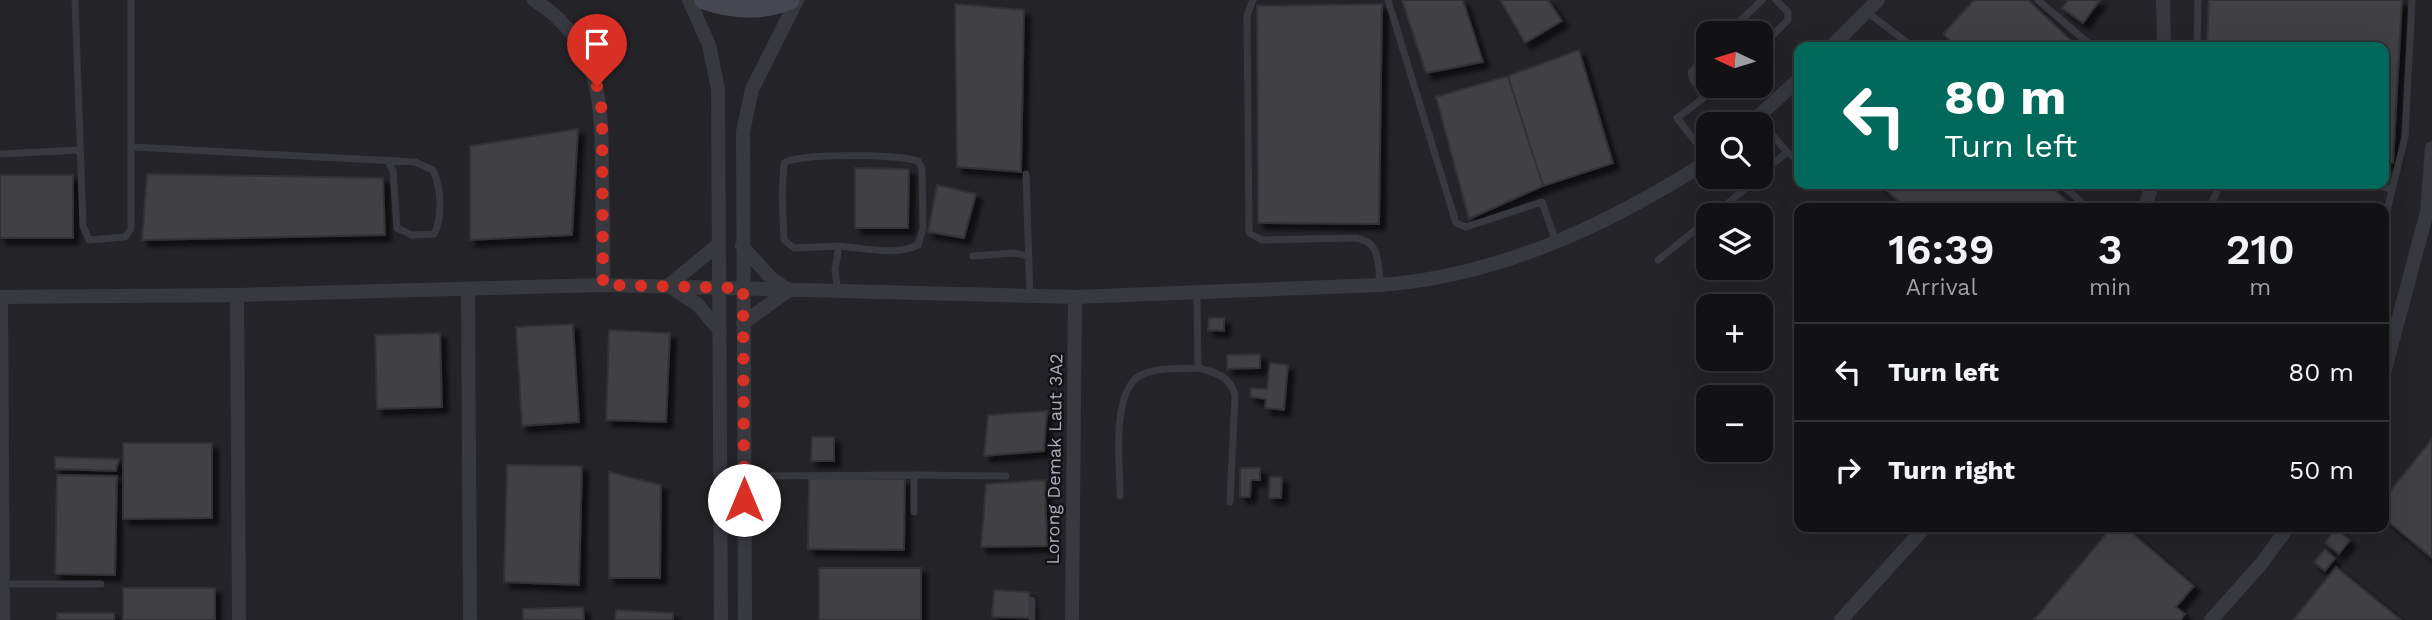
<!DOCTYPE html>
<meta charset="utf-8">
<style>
:root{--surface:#121214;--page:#1b1b1d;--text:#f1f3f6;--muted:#9c9ea0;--line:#313234}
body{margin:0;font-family:"Work Sans",sans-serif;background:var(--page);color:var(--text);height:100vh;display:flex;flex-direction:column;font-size:26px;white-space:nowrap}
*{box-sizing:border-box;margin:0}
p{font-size:23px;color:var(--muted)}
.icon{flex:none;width:38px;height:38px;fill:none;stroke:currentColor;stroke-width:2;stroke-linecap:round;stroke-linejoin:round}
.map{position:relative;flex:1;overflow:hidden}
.side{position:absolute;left:1794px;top:203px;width:595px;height:329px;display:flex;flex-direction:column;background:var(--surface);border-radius:14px;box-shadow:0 7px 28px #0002,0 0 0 2px var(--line)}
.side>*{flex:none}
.banner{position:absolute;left:1794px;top:42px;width:595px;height:147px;border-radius:14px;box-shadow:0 7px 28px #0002,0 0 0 2px var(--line);background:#00695c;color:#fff;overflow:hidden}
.needle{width:46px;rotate:274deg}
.buttons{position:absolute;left:1696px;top:21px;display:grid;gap:14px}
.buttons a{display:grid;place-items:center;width:77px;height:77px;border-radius:14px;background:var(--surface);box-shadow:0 7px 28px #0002,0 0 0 2px var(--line);font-size:35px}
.pin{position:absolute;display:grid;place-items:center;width:60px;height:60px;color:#fff;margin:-72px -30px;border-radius:50% 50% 50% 0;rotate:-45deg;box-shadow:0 0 7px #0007}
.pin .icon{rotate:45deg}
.me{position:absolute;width:77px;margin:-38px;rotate:0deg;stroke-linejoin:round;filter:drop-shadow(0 0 5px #0008)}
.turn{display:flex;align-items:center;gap:24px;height:147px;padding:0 35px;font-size:32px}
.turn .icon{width:91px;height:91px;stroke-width:2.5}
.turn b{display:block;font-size:49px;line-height:60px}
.eta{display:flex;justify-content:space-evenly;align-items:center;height:119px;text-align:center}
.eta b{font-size:42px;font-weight:600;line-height:49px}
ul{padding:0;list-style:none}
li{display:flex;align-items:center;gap:21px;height:98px;padding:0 35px;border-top:2px solid var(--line)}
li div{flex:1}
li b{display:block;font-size:26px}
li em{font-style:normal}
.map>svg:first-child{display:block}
</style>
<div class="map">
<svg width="2432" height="620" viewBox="0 0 2432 620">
<defs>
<filter id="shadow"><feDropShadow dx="6" dy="6" stdDeviation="2" flood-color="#0009"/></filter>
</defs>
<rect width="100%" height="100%" fill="#18181a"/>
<!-- built -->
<path fill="#242327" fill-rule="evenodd" d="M0,0H2432V620H0ZM1708,33H1760V86H1708ZM1799,47H2384V184H1799ZM1708,124H1760V177H1708ZM1799,208H2384V527H1799ZM1708,215H1760V268H1708ZM1708,306H1760V359H1708ZM1708,397H1760V450H1708Z"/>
<!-- building -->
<path fill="#3f3f45" stroke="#323136" stroke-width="2" filter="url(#shadow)" d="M1402,0H1463L1483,62L1426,73Z
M1500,0H1548L1562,21L1525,43Z
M1974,0H2028L2078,47H1956L1943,34Z
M2068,0H2100L2083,23L2062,8Z
M2209,0H2402L2393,163L2384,162V47L2207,46Z
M955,4L1024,10L1021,172L957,167Z
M1382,4L1379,224L1258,223L1257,6Z
M1579,50L1613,163L1543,186L1508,76Z
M1508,76L1543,186L1469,219L1436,97Z
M578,129L572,235L470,240V146Z
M855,168L909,169L908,228H855Z
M147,174L383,178L385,235L142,240Z
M0,175H73V238H0Z
M1879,184H2048L2075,208H1906Z
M937,185L976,194L964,238L928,232Z
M1209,318H1224V331L1208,330Z
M573,324L579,422L522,426L516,327Z
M609,330L670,333L666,422L606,420Z
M440,333L442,407L377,409L375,335Z
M1260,354V368L1227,369V355Z
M1270,363L1288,365L1284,410L1265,408L1266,399L1250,397L1251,388L1267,389Z
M1047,411L1044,451L984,456L988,415Z
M812,437H834V461H811Z
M2432,439V558L2384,518V499Z
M123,443H212V518L123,519Z
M55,457L119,459L116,471L55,469Z
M507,465L582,466L579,585L504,582Z
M1240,468H1260V480H1251L1250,497H1240Z
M609,472L661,485L660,578H609Z
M57,475L117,476L115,575L55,574Z
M1270,477H1282L1281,498H1269Z
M809,478L905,479L904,550L808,549Z
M1045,480L1047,546L981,547L986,484Z
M2112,527H2125L2194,586L2176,607L2185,614L2181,620H2034Z
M2335,529L2350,540L2339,554L2325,543Z
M2325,549L2335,558L2325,571L2314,562Z
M2336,567L2401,620H2293Z
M819,568H921V620H819Z
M123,588H215V620H123Z
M994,590L1029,592L1032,618L992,617Z
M583,607L584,620H523V609Z
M616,610L673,613V620H615Z
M57,613H114V620H57Z"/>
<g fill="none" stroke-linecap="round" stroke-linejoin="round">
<!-- lane -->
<path stroke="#38393f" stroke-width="7" d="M75,0L83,226L89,240L125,237L131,229V0
M1253,0L1247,15L1249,233L1262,240L1356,238C1381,242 1378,264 1380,285
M1388,0L1456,223L1466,227L1542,202L1556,242
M2038,0L2093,47
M1867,12L1913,47
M1728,33L1762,0
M1896,47L1903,39
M2197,47L2198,0
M1760,48L1788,20V12L1776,0
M1708,53L1691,72L1693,80L1706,96L1718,86
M1706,96L1677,118L1708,158
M1758,118L1787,152L1760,175
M133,147L415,162L433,170C441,188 443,216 434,234L412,235L397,228L393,171L388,161
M1787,152L1799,161
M0,154L80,150
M1026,174L1030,297
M2061,184L2088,208
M2376,184L2392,190L2384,223
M2392,190L2405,137L2412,0
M2209,208L2221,184
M1714,215L1759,177
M973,256L1015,253L1028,256
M1658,260L1708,220
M838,292L835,270L839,246L794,248L784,240L782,193L784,163C795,153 901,154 918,161L922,168L923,229L918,245C896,256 863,248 839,246
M1197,295L1198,368C1215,372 1230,376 1235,395L1230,502
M914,475L1006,476
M745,476L914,475V512
M1120,496C1120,465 1110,388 1143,374C1160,367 1180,369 1198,368
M3,584H101
M1032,600V620"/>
<!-- street -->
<path stroke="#38393f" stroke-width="14" d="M534,0C602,42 602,106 602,177C603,213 603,249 603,285
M689,0L709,45L718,89L721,620
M2163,0L2164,47
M1831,47L1878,0
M1750,124L1799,79
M2145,208L2152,184
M742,246L771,278L788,290
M669,285L719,244
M669,286L697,304L720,331
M468,289L470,620
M237,295L239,620
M0,297L237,295L603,285L1075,297L1380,285C1500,276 1608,225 1708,161
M1,297L3,620
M743,323L788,291
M2384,373L2427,212L2432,148
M745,620L743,132L752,89L797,0
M1072,620L1075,297
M1841,620L1925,527
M2211,620L2262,563L2288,527"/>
<!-- secondary -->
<path stroke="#464750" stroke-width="19" d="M704,0C733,10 761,12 790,0"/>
</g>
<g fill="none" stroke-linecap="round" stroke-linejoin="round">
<!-- route -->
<path stroke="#d93025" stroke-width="12" stroke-dasharray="0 21.6" d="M597,86L602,111L603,285L743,288L744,500"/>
</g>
<g text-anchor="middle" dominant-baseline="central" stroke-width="5" stroke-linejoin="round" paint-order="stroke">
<!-- street labels -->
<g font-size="18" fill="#a8adbb" stroke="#131215">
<text transform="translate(1054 459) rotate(-89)">Lorong Demak Laut 3A2</text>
</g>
</g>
</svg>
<div class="buttons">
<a><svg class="needle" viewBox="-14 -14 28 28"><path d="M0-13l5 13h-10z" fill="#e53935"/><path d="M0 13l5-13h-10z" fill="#9c9ea0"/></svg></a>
<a><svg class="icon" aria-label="search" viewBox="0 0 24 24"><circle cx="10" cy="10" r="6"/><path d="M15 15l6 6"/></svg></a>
<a><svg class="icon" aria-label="layers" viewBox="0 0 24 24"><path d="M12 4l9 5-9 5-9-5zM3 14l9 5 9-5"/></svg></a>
<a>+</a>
<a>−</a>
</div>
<div class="pin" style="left:597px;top:86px;background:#d93025"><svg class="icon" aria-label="arrive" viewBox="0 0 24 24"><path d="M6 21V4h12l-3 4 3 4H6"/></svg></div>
<svg class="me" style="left:744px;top:500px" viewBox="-20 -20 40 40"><circle r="19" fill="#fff"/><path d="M0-13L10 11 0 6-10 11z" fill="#d93025"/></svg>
<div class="banner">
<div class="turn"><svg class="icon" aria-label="left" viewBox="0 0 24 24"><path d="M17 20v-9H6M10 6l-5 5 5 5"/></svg><div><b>80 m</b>Turn left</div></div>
</div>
<section class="side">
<div class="eta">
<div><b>16:39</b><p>Arrival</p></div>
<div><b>3</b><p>min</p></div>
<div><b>210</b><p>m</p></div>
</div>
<ul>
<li><svg class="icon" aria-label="left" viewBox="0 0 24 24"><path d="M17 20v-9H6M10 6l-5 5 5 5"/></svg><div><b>Turn left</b></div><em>80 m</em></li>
<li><svg class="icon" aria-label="right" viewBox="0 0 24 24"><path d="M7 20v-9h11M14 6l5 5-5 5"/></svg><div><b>Turn right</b></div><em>50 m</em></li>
</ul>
</section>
</div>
